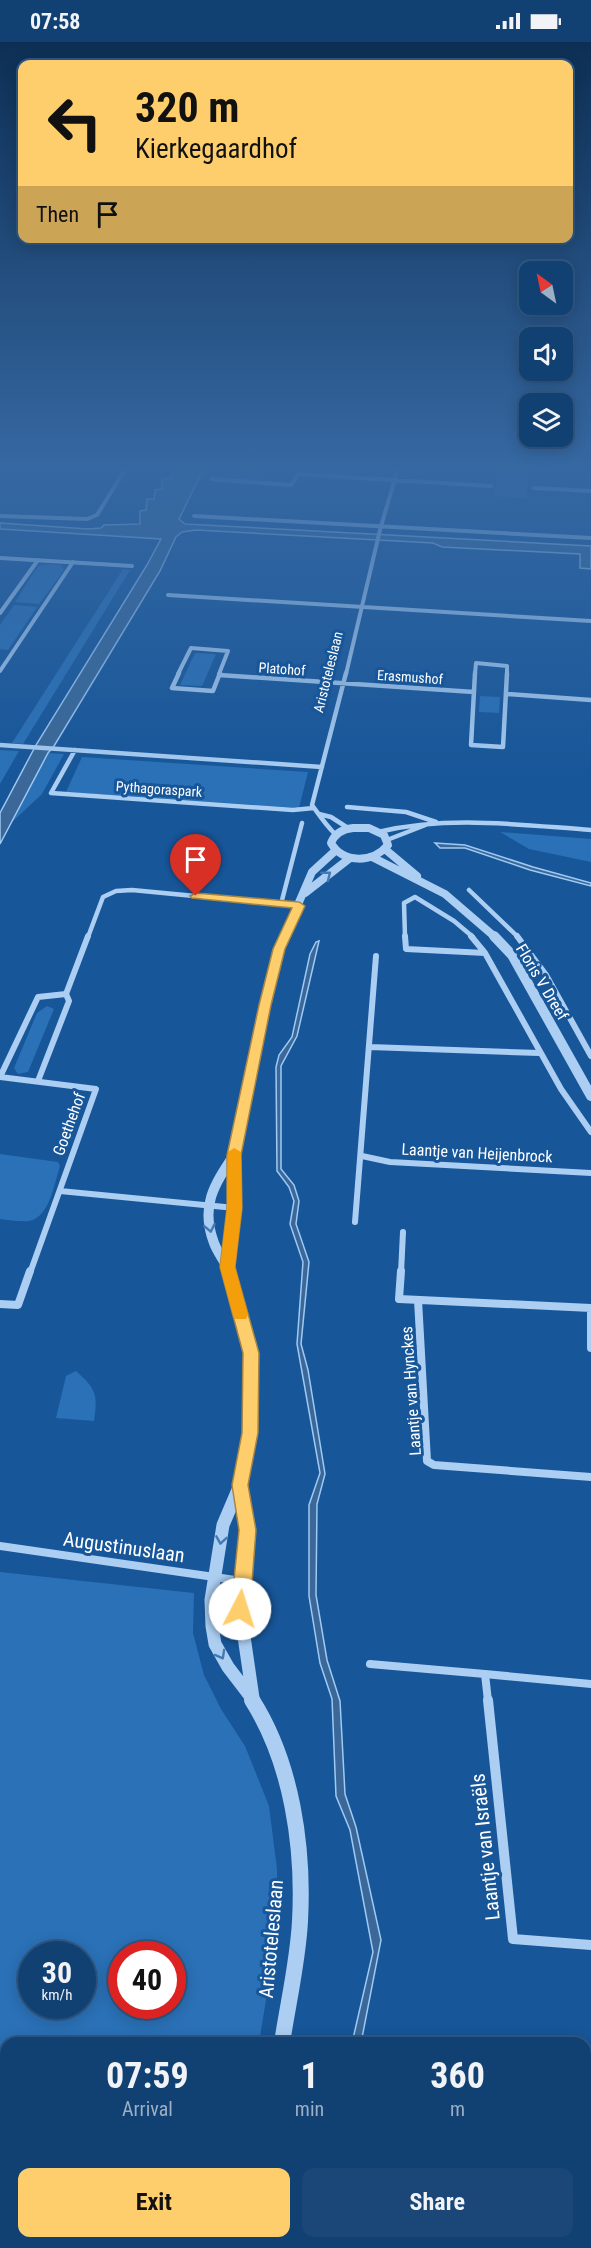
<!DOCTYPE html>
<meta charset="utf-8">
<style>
:root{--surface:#114073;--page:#1a4778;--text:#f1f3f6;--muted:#9cafc4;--line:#305985;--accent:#ffce6c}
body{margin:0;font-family:"Roboto Condensed",sans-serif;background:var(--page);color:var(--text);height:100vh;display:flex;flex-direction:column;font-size:22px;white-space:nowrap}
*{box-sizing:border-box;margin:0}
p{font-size:20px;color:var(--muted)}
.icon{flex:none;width:33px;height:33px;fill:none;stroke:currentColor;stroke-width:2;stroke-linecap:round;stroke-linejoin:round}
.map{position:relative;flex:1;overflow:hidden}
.details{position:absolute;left:0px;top:1995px;width:591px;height:212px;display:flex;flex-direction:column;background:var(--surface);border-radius:18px 18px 0 0;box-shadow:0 3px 15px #0003,0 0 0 2px var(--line)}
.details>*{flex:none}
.hud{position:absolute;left:18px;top:18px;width:555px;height:183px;border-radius:12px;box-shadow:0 3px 15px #0003,0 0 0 2px var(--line);background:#ffce6c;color:#111;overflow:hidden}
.needle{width:39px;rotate:327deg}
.tools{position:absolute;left:519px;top:219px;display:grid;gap:12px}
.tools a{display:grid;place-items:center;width:54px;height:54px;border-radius:12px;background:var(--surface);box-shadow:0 3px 15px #0003,0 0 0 2px var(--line);font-size:30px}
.speed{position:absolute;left:18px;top:1899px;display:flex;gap:12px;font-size:30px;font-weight:700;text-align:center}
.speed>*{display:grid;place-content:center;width:78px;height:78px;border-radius:50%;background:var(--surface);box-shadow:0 3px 15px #0003,0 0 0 2px var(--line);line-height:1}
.speed small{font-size:15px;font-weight:400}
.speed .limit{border:9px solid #d22;background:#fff;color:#111}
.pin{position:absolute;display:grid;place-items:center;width:51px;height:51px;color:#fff;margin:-62px -26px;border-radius:50% 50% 50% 0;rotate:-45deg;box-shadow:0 0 6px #0007}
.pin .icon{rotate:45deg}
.me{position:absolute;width:66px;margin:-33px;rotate:5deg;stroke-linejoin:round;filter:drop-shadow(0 0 4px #0008)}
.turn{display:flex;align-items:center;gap:21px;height:126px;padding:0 18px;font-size:27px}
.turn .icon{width:78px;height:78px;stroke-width:2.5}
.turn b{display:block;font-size:42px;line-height:51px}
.then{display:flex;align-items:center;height:57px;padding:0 18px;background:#0003;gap:12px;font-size:22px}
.eta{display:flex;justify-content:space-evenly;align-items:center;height:102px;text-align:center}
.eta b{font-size:36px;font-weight:700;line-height:42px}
.cta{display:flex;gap:12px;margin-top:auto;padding:12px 18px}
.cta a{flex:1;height:69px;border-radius:12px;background:var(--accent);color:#111;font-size:24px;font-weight:700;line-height:69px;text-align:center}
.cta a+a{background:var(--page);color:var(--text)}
.status{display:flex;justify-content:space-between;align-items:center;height:42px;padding:0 30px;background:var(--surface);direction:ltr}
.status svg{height:16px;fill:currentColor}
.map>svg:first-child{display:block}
</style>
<div class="status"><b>07:58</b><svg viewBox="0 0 49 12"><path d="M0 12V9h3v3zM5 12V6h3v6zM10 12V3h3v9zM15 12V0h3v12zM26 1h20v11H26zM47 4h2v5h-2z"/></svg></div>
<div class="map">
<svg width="591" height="2206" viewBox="0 0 591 2206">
<rect width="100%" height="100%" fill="#175699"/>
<!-- green -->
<path fill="#2a71b7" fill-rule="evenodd" d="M218,426H268L260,440L214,437Z
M498,426H522L529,439L526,456L494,454Z
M48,522L61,523L64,528L39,562L15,560L38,524Z
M123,527L130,528L23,702L12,701Z
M14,563L37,565L8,608L0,607V583Z
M195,611L216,612L202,644L180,643Z
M480,654L500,655L499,671L479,670Z
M0,708L19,709L0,742Z
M48,711L64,712L42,752L12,780Z
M82,715L308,730L299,766L66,750Z
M500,790L591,797V820L529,807Z
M47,964L54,967L28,1030L18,1032L14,1026L37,971Z
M0,1112L58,1120L60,1124C54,1142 50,1175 29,1179C20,1180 9,1178 0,1177Z
M76,1329C96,1347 98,1352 94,1379L56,1376L66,1334Z
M0,1530L194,1551L193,1591L204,1633L221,1667L245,1704L269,1764L277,1827V1890L259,2001H6V2200L226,2201L225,2206H0ZM32,1912H82V1964H32ZM122,1912H172V1964H122Z"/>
<!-- water -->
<path fill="#3b6898" stroke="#9ecaf4" stroke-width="1.5" d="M204,426L179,477L185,482L591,504V527L580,526V512L442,505L433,501L196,488L182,490L176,495L160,529L54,704L48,711L0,802V771L36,703L147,523L161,497L0,487V481L88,487L101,486L104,483L140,482V469L146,468L147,457H154L155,448L162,447V437L173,436L172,427Z
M435,801L465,803L533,825L591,841V844L530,828L465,806H440Z
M319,899L297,994L281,1024V1127L294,1143L299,1159L296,1182L309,1220L301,1302L308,1328L325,1432L317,1462L316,1553L327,1618L340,1659L345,1752L356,1785L381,1898L361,2001H352L373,1910L350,1788L336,1754L332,1657L320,1621L309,1554V1463L320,1431L297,1302L303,1220L290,1182L294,1159L289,1145L277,1129L276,1025L279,1013L292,995L310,912L316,900Z"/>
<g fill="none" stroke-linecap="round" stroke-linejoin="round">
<!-- minor-far4 -->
<path stroke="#abcef2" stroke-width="4" d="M211,437L291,443L298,432L491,444
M534,446L591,449
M0,474L87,477L97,473L126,426
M194,474L591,496
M0,516L132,524
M168,553L591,579
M0,571L38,518
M0,629L73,520
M178,632L191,606L228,609L219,632
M346,632L380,488L398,426
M475,632L476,621L507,624V632"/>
<!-- minor-far3 -->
<path stroke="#abcef2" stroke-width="4.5" d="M179,631L172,646L213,649L220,631
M475,631L471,703L503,705L507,631
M219,633L474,650
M507,652L591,658
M0,703L322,725
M75,708L51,751L293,768L314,766
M347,765L406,770L436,780
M319,772L331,775L348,786
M378,790C449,773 519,783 591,788
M335,792C325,782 320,774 312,763L346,631
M387,798L428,782
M469,848L518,895
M281,862L302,781
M88,895L103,855L116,849L132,848L299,864
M405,895L404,861L415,855L454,879L473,895"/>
<!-- minor-far2 -->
<path stroke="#abcef2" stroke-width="6" d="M405,894L406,907L485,911L471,894
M517,894L546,933L591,1014
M485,911L561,1047L591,1090
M370,1005L539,1011
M38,1039L69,959L66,952L88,894
M362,1114L390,1120L591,1131
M60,1149L235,1166
M355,1180L376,914
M30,1231L96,1047L0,1035L38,955L66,952
M401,1231L403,1190"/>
<!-- minor-far1 -->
<path stroke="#abcef2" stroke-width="8" d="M401,1229L399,1257L591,1266
M418,1258L427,1419L434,1423L591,1435
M0,1262L18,1263L30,1229
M591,1266V1306
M0,1504L242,1539
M370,1622L485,1632
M488,1659L485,1632L591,1642"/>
<!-- minor -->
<path stroke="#abcef2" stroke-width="10" d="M488,1658L513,1897L591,1903"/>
<!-- tertiary-far3 -->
<path stroke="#abcef2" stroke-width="8" d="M353,786H369L384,793L388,803C373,821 343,822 331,801C335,791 343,787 353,786Z
M386,808L417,834
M372,815L445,852L495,895
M305,851L350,816
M284,895L312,830L335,809"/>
<!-- tertiary-far2 -->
<path stroke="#abcef2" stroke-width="10" d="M494,894L512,913L591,1054
M227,1225L235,1166L234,1113L265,963L279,907L285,894
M229,1231C226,1220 218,1212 214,1201C200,1164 214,1143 234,1113"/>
<!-- tertiary-far1 -->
<path stroke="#abcef2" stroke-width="13" d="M228,1229L251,1311L250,1391L240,1443L223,1483L211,1558L212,1584L215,1602L228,1625L254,1659
M240,1443L248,1488L240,1567L253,1656"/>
<!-- tertiary -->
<path stroke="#abcef2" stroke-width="16" d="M252,1658C292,1721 304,1805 300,1879C298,1919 288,1961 282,2001
M250,2206L251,2200"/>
</g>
<!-- one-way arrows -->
<defs><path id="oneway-chevron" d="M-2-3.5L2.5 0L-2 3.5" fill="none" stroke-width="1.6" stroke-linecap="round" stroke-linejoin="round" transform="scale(1.5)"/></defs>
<g stroke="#437ab4">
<use href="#oneway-chevron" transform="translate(327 833) rotate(-39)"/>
<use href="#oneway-chevron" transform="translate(210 1186) rotate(79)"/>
<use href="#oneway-chevron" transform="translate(221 1498) rotate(99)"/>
<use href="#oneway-chevron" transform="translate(221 1613) rotate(61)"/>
</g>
<!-- sky -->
<linearGradient id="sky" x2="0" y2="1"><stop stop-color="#0d2f54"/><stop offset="0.58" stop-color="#3668a2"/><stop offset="1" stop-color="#3668a2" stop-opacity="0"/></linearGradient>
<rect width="591" height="735" fill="url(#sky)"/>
<!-- route -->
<path fill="#ffce6c" stroke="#a68646" stroke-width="1.5" d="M196,851L299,860L305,864L285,907L271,963L241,1113L242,1166L235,1225L259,1311L258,1391L248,1443L256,1488L250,1567L247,1573L240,1576L234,1573L231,1567L239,1488L232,1443L242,1391L243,1311L220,1225L227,1166V1113L259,963L273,907L292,866L192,856L190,854Z"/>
<!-- slow -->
<path fill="#f59e0b" d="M234,1106L241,1110L242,1166L235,1225L248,1273L246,1277H235L233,1273L220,1225L227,1166L228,1110Z"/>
<g text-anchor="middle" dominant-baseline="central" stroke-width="6" stroke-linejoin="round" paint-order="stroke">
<!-- far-street labels -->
<g font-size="14" fill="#fff" stroke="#175699">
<text transform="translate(282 627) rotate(4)">Platohof</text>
<text transform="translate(328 630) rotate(-76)">Aristoteleslaan</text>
<text transform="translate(410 635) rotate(4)">Erasmushof</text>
<text transform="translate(159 747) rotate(4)">Pythagoraspark</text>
</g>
<!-- street labels -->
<g font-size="16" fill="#fff" stroke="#175699">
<text transform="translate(542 940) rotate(59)">Floris V Dreef</text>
<text transform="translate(69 1082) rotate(-70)">Goethehof</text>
<text transform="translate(477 1111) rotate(3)">Laantje van Heijenbrock</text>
<text transform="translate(411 1349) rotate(-94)">Laantje van Hynckes</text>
</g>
<!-- near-street labels -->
<g font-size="20" fill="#fff" stroke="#175699">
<text transform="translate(124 1505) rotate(8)">Augustinuslaan</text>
<text transform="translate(485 1805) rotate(-96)">Laantje van Israëls</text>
<text transform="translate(271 1897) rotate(-85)">Aristoteleslaan</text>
</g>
</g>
</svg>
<div class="tools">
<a><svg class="needle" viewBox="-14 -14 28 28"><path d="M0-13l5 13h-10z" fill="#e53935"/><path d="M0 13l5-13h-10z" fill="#9cafc4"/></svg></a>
<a><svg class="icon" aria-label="sound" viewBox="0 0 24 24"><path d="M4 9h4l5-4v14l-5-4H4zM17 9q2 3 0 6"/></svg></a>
<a><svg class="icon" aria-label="layers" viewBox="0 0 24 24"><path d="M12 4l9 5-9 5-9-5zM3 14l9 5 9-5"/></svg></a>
</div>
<div class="speed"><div>30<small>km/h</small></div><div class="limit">40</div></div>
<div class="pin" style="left:196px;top:854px;background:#d93025"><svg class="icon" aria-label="arrive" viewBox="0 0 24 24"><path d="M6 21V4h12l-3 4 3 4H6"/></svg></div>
<svg class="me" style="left:240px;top:1567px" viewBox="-20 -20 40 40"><circle r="19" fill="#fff"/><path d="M0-13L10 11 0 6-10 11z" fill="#ffce6c"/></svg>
<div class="hud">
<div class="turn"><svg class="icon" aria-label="left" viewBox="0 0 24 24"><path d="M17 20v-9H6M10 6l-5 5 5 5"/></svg><div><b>320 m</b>Kierkegaardhof</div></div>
<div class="then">Then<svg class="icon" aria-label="arrive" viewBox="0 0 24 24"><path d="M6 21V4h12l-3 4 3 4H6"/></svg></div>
</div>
<section class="details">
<div class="eta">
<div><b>07:59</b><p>Arrival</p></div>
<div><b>1</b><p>min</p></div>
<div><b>360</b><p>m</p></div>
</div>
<div class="cta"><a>Exit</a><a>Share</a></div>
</section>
</div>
